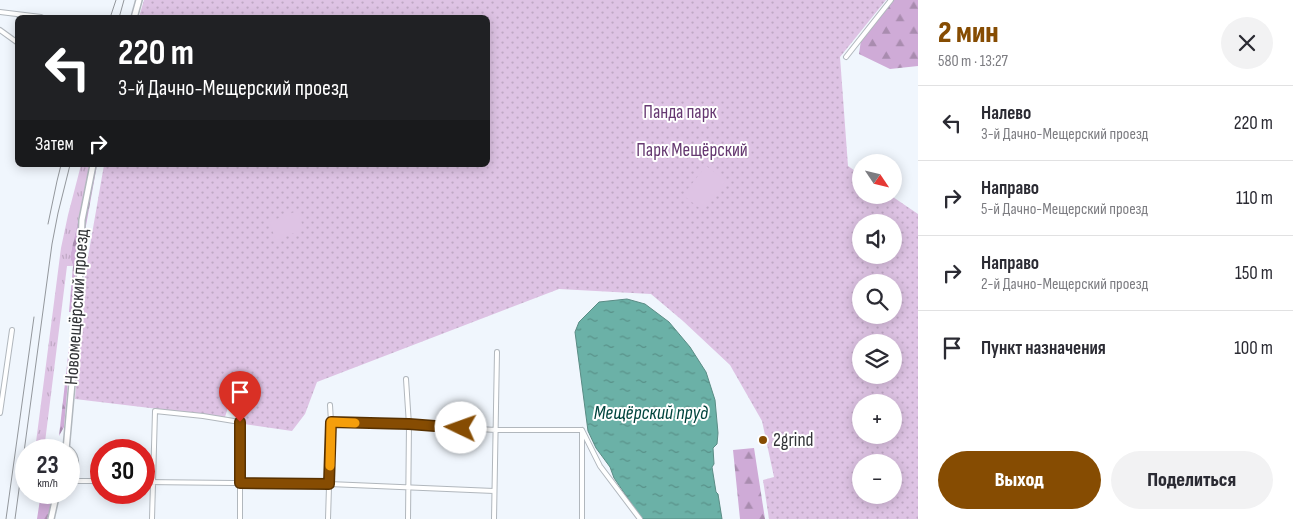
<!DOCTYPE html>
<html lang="ru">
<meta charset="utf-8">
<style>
:root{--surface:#fff;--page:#f2f2f3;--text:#2b2b33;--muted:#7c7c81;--line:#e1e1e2;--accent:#864c02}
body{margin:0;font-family:"Sofia Sans Condensed",sans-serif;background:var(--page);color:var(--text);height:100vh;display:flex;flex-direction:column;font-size:19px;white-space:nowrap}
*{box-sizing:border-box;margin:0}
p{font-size:16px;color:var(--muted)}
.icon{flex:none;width:28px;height:28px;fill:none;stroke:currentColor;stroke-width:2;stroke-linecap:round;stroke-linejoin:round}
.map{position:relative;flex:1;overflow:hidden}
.drawer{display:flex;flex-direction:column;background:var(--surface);width:375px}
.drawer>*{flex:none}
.hud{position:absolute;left:15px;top:15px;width:475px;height:152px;border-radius:8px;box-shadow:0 2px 12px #0003;background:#202124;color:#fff;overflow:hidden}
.needle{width:32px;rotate:125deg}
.tools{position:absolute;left:852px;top:154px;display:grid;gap:10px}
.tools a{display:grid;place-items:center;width:50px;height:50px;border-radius:50%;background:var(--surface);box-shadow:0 2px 12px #0003;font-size:25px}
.speed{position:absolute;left:15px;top:439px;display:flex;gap:10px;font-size:25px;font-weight:700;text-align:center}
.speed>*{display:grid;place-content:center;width:65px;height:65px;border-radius:50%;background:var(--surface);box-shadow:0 2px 12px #0003;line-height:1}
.speed small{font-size:12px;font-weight:400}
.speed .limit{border:8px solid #d22;background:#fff;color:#111}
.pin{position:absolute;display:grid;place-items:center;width:42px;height:42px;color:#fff;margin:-51px -21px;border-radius:50% 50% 50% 0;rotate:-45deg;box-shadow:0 0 5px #0007}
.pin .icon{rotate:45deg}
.me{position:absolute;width:55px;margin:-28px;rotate:273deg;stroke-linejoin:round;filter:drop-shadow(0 0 4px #0008)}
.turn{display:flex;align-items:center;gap:18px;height:105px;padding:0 20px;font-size:22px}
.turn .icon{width:65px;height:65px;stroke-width:2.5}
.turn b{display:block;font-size:35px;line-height:42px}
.then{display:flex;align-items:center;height:48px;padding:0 20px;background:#0003;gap:10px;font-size:19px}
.round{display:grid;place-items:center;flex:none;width:52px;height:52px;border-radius:26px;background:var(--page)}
.head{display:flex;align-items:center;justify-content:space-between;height:85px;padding:0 20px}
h1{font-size:30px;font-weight:800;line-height:38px;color:var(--accent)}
.action{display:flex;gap:10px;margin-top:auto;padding:10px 20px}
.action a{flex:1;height:58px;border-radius:30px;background:var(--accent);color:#fff;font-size:20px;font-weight:800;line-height:58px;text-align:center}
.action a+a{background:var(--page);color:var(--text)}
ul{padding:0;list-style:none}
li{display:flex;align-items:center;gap:15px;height:75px;padding:0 20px;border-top:1px solid var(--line)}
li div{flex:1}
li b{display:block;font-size:19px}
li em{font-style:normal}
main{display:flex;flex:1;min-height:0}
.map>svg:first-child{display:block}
</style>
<main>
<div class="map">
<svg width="918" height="519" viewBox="0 0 918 519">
<defs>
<pattern id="grass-tufts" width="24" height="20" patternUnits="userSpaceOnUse" patternTransform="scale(1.25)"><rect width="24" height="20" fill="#dec3e4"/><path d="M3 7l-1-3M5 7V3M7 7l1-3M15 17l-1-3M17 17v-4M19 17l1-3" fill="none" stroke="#bfa8c4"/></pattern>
<pattern id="forest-firs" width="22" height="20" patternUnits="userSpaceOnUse" patternTransform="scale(1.25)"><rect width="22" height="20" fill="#cfabd7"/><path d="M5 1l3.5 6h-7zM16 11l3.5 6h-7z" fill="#a98caf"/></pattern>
<pattern id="park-dots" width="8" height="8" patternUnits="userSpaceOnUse" patternTransform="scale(1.25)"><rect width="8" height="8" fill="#dec3e4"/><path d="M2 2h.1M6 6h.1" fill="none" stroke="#bfa8c4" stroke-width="1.8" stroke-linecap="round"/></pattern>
<pattern id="water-ripples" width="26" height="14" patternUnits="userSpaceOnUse" patternTransform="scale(1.25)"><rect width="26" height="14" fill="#6bb1a7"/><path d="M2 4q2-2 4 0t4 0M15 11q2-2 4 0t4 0" fill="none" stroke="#599189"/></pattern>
</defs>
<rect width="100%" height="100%" fill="#f0f6fd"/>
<!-- grass -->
<path fill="url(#grass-tufts)" d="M81,165H90L70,257L73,266H67L44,450H35L61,248L68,215Z"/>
<!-- forest -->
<path fill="url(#forest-firs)" d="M894,0H918V66L890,69L859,54L861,40Z
M90,165H97L77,275L64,427L59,436L73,312H69L73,266L70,257Z
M754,448L765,519H740L733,450Z
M41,493H55L52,507L47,519H37Z"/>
<!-- park -->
<path fill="url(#park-dots)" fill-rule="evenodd" d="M144,0H886L840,57L848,166L861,175V195H890L918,214V519H769L763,480L774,477L762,421L730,365L683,321L651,294L559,289L317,382L305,414L292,431L244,424L245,392H233L225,417L75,399L84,280L104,165H488V18L139,17ZM861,222H894V255H861ZM861,282H894V315H861ZM861,342H894V375H861ZM861,402H894V435H861ZM861,462H894V495H861Z"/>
<!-- pitch -->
<path fill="#dec3e4" d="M706,166L726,181L703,211L683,195Z
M297,211L304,229L276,240L269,222Z"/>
<!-- water -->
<path fill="url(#water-ripples)" stroke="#5a8c85" d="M627,299L645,304L669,322L690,347L706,372L715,400L718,433L717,444L713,448L714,464L712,467L716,492L718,494L722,519H642L614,478L610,467L596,448L588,431L575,332L579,322L599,302Z"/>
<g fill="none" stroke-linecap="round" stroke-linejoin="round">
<!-- street casing -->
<g stroke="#b1b7bd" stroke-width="6">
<path id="street" d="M0,12L41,17
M0,30L18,43
M846,57L891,0
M406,379L409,425L408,519
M0,413L12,330
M331,422L409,425L496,430H582
M582,430L600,466L640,519
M66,447C80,454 76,467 75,480
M69,481H101
M144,482L329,484L494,491
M152,519L155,411L203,416L240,422V519
M328,519L331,422L330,405
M494,519L497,352
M582,519V432"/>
</g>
<!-- secondary casing -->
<g stroke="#b1b7bd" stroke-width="8">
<path id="secondary" d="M134,18L139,0
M66,450L78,316L82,220L93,165
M51,519L57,492"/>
</g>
<!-- street -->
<use href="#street" stroke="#fff" stroke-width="4"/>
<!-- secondary -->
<use href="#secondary" stroke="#fff" stroke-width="5"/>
<!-- rail -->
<path stroke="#93979c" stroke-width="1" d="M110,18L116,0
M119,18L124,0
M48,224L57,181L61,165
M6,519L34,317
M15,519L52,244L58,213L70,165"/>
</g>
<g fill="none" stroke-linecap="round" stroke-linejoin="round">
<!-- route casing -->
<g stroke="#573101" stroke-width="12">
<path id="route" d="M240,422V483L329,484L331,422L409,424L461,428"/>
</g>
<!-- route -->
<use href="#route" stroke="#864c02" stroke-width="9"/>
<!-- slow -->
<path stroke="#f59e0b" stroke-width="9" d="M330,466L331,422L355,423"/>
</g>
<!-- markers -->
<circle fill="#864c02" stroke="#fff" stroke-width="2" cx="763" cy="440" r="5"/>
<g text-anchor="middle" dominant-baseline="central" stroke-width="4" stroke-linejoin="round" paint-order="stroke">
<!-- park labels -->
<g font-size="19" fill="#663971" stroke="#fff">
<text x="680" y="112">Панда парк</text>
<text x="692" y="150">Парк Мещёрский</text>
</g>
<!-- street labels -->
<g font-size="19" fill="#323437" stroke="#fff">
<text transform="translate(77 307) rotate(-86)">Новомещёрский проезд</text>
</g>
<!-- poi labels -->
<g font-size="19" fill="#323437" stroke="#fff" text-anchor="start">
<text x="773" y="440">2grind</text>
</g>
<!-- water labels -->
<g font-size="20" font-style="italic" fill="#00443d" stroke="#fff">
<text x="651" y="413">Мещёрский пруд</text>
</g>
</g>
</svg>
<div class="tools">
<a><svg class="needle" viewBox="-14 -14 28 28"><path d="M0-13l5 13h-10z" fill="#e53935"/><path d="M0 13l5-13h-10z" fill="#7c7c81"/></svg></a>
<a><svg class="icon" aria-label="sound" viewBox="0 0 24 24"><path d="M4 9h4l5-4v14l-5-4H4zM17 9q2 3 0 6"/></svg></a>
<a><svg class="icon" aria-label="search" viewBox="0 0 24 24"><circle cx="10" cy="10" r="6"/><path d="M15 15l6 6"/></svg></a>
<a><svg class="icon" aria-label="layers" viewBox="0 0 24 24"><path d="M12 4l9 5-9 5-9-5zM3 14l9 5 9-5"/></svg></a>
<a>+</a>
<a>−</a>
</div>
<div class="speed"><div>23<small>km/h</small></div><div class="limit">30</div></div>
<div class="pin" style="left:240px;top:422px;background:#d93025"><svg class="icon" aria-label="arrive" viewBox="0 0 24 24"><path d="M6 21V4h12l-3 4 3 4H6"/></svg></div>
<svg class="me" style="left:461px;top:428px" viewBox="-20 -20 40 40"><circle r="19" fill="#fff"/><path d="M0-13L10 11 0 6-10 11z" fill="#864c02"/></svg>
<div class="hud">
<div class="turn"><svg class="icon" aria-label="left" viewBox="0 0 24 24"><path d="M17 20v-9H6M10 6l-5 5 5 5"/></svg><div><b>220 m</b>3-й Дачно-Мещерский проезд</div></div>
<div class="then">Затем<svg class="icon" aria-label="right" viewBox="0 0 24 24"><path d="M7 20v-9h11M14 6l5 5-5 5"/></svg></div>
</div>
</div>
<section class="drawer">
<div class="head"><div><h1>2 мин</h1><p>580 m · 13:27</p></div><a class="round"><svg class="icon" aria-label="close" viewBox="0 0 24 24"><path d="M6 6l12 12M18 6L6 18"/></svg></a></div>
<ul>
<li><svg class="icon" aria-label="left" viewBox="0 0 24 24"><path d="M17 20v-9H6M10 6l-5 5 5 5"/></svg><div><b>Налево</b><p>3-й Дачно-Мещерский проезд</p></div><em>220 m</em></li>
<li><svg class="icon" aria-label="right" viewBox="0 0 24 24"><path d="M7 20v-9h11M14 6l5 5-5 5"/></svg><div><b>Направо</b><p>5-й Дачно-Мещерский проезд</p></div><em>110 m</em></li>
<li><svg class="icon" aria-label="right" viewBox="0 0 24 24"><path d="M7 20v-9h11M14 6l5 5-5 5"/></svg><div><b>Направо</b><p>2-й Дачно-Мещерский проезд</p></div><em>150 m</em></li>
<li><svg class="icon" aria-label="arrive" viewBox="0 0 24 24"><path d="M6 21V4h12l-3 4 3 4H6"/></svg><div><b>Пункт назначения</b></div><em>100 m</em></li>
</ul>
<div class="action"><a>Выход</a><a>Поделиться</a></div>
</section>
</main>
